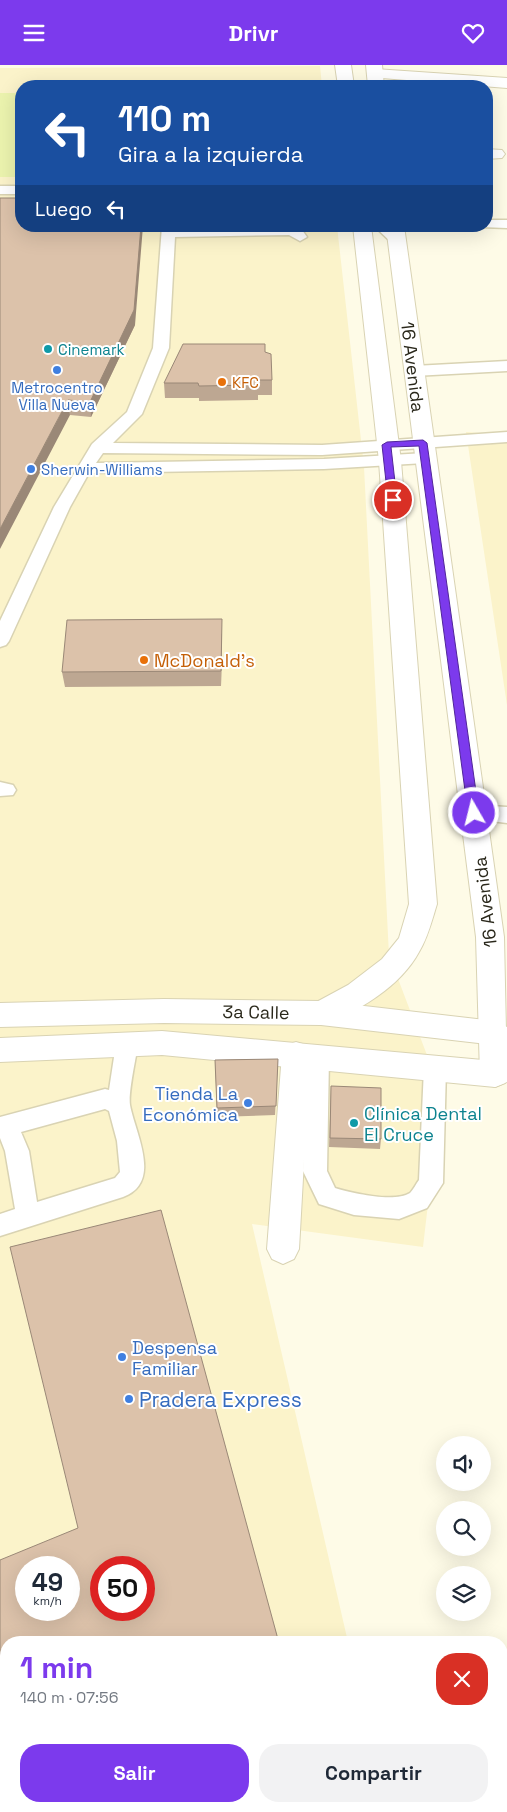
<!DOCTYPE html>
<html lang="es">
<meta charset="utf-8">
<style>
:root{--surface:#fff;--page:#f2f2f3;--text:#1f2937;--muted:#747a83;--accent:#7c3aed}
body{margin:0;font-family:"Space Grotesk",sans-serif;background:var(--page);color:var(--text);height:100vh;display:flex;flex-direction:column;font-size:19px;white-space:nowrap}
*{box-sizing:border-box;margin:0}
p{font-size:16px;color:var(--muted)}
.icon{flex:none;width:28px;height:28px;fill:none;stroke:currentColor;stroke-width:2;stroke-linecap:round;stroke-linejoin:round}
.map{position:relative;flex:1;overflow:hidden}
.drawer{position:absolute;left:0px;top:1571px;width:508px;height:176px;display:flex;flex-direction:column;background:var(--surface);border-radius:20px 20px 0 0;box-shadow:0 5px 20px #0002}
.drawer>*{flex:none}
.banner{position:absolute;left:15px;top:15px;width:478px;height:152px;border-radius:20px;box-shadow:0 5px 20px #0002;background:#1a4fa0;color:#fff;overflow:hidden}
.fabs{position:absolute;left:436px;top:1371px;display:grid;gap:10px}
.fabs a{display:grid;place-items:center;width:55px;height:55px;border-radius:50%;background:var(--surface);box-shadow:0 5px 20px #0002;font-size:25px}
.speed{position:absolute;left:15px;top:1491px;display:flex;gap:10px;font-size:25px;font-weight:700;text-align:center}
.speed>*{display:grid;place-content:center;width:65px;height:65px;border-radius:50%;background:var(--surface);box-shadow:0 5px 20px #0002;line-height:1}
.speed small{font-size:12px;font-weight:400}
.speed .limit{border:8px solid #d22;background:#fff;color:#111}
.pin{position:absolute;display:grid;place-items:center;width:42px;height:42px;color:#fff;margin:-21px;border:2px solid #fff;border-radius:50%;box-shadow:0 1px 5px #0007}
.me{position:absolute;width:55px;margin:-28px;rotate:352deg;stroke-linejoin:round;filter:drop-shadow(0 0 4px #0008)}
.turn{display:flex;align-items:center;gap:18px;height:105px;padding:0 20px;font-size:22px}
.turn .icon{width:65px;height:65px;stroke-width:2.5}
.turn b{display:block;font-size:35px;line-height:42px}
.then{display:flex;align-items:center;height:48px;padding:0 20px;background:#0003;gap:10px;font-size:19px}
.round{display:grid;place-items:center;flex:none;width:52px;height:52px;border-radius:20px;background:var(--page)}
.head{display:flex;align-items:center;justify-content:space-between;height:85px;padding:0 20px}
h1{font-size:30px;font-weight:600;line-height:38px;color:var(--accent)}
.cta{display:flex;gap:10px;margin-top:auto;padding:10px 20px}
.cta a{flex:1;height:58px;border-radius:20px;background:var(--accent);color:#fff;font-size:20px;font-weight:600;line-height:58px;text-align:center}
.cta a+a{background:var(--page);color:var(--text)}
header{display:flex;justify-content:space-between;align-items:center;height:65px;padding:0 20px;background:var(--accent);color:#fff;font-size:22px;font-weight:600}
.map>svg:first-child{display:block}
</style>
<header><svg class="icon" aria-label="menu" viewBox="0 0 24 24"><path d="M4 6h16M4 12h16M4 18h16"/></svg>Drivr<svg class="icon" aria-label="heart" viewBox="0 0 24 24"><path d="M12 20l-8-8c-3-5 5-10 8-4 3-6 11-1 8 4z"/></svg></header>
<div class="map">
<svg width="507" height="1747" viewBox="0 0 507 1747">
<rect width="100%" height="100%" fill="#fefbe7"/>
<!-- built -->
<path fill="#fbf3ca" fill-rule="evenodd" d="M320,1L322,21H21V161H337L364,402L389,890L441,1027L423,1182L252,1159L348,1577L6,1578V1741H385L387,1747H0V3ZM26,1502H69V1545H26ZM101,1502H144V1545H101Z
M466,367L507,370V640Z"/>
<!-- green -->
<path fill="#ebf3ae" d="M0,28H21V112H0Z"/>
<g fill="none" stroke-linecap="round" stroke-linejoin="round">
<!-- service casing -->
<g stroke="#d9d3b3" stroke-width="3">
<path id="service" d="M0,121H21V129H0Z
M486,155H507V163L481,162L486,161Z
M162,161H176V164L289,162L302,165L307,172L300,176L289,170L175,172L169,283L142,349L113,378L322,380L507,367V377L322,390L103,388L96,398L324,394L425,388L431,389L433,393L431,397L425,398L324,404L89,408L70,442L9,576L6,580L0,582V556L54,442L92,379L127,347L153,283Z
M374,161H390L404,175L402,178H392Z
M507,296V306L414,311L406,306L414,301Z
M0,717L13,720L16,725L13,730L0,731Z
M473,740L507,742V758L466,753L463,748L466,743Z
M127,970L135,972L138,979C136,993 128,1028 130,1040C135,1068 163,1117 123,1132L0,1171V1149L15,1144L5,1086L0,1073V1052L105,1024L109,1025L116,979L119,972ZM105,1044L109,1046L117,1076L120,1107L115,1113L37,1137L29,1086L21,1067Z
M318,981L326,984L329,991L327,1106L335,1123C352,1128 394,1138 410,1128C413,1125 416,1119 419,1115L424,1003L427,996L435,993L443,996L446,1003L443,1118L427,1143L399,1154L354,1150L319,1139L303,1106L307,991L310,984Z"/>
</g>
<!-- minor casing -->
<g stroke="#d9d3b3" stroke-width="2">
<path id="minor" d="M375,4L507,13V23L369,12L367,9Z
M486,84L502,85L505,89L502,93L486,94Z
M296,977L306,980L310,989L299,1184L294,1194L283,1199L272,1194L267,1184L282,989L286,980Z"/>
</g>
<!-- secondary casing -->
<g stroke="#d9d3b3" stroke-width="2">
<path id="secondary" d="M335,0H351L354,21H338Z
M366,0H382L384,21H368Z
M353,161H371L401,396L437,839C432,855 428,872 419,887C400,922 358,947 321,960L311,956L307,948L311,940L348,920L382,894L399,873L409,839L379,396Z
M386,161H404L504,872L507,1014L505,1018L495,1022L485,1018L480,1009L476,872Z"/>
</g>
<!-- primary casing -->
<g stroke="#d9d3b3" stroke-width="2">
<path id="primary" d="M164,934L321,936L494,956L507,962V1017L495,1022L162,990L0,997V973L162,966L494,996L506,992L497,989L487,979L321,960L164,958L0,962V938Z"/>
</g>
<!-- service -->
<use href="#service" fill="#fff" fill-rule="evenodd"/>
<!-- minor -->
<use href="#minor" fill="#fff" fill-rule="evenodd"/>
<!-- secondary -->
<use href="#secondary" fill="#fff" fill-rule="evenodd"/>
<!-- primary -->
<use href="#primary" fill="#fff" fill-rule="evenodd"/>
</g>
<!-- wall -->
<path fill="#bda792" d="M21,133L135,260L91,352L70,350Z
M265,287L272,315V330H258V335L199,336V333H165L164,318Z
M222,569L221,621L65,622L62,607Z
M278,994L275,1050L217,1052L215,995Z
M331,1021L381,1074L380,1084L329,1082Z"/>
<!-- shaded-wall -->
<path fill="#9a8877" d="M141,161H143L135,260L91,352L90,337Z
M68,335L70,350L0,484V464Z
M222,554V569L221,621V606Z"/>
<!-- building -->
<path fill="#dcc2aa" stroke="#9a8877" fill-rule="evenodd" d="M0,133H21V161H141L134,245L90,337L68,335L0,464Z
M183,279H265V287L271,289L272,315H258V320L199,321L198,318H164Z
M222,554L221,606L62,607L67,555Z
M278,994L276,1041L217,1043L215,995Z
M331,1021L381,1023V1074L330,1073Z
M161,1145L279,1578H6V1741H324L326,1747H0V1495L78,1463L10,1182ZM26,1502H69V1545H26ZM101,1502H144V1545H101Z"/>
<!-- route -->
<path fill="#7c3aed" stroke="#51269a" d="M423,375L427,378L479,748L474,752L468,748L419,381L391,382L397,435L393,438L388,435L382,380L387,377Z"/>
<!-- markers -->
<g fill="#0f9aa8" stroke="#fff" stroke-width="2">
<circle cx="48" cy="284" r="5"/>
<circle cx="354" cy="1058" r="5"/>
</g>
<g fill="#3f7fe0" stroke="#fff" stroke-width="2">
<circle cx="57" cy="305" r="5"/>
<circle cx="31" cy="404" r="5"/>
<circle cx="248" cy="1038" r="5"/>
<circle cx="122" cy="1292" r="5"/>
<circle cx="129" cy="1334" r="5"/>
</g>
<g fill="#e8710a" stroke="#fff" stroke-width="2">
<circle cx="222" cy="317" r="5"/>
<circle cx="144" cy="595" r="5"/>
</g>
<g text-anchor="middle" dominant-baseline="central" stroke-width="4" stroke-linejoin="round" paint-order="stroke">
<!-- far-culture labels -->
<g font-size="15" fill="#0d838f" stroke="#fff" text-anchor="start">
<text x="58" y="284">Cinemark</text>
</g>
<!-- far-food labels -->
<g font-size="15" fill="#c56008" stroke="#fff" text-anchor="start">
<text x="232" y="317">KFC</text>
</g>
<!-- far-shop labels -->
<g font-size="15" fill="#366cbe" stroke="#fff">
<text x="57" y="322">Metrocentro<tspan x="57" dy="17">Villa Nueva</tspan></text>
<text x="41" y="404" text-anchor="start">Sherwin-Williams</text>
</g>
<!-- street labels -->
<g font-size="18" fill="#2a281b" stroke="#fff">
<text transform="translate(413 302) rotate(83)">16 Avenida</text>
<text transform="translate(485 837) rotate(-97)">16 Avenida</text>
<text transform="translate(256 947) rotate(1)">3a Calle</text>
</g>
<!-- food labels -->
<g font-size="18" fill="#c56008" stroke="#fff" text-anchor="start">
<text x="154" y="595">McDonald's</text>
</g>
<!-- shop labels -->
<g font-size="18" fill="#366cbe" stroke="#fff" text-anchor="end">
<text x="238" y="1028">Tienda La<tspan x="238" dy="21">Económica</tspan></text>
<text x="132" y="1282" text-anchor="start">Despensa<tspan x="132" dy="21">Familiar</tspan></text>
</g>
<!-- culture labels -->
<g font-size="18" fill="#0d838f" stroke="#fff" text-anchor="start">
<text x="364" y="1048">Clínica Dental<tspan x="364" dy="21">El Cruce</tspan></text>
</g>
<!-- near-shop labels -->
<g font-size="21" fill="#366cbe" stroke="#fff" text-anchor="start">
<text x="139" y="1334">Pradera Express</text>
</g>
</g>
</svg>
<div class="fabs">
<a><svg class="icon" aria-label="sound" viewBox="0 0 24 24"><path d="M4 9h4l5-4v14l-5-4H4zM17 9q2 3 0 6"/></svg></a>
<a><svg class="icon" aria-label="search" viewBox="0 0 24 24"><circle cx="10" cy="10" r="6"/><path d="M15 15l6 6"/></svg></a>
<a><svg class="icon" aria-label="layers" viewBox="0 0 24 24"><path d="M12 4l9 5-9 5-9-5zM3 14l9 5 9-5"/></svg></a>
</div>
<div class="speed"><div>49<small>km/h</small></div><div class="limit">50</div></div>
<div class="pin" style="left:393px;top:435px;background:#d93025"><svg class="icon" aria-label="arrive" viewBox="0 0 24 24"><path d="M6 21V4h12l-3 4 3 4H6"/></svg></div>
<svg class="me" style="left:474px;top:748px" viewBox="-20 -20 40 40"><circle r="17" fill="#7c3aed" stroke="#fff" stroke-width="3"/><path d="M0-11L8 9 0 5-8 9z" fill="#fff"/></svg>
<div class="banner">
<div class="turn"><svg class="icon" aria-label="left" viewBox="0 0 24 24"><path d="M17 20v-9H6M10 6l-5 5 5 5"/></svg><div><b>110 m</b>Gira a la izquierda</div></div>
<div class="then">Luego<svg class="icon" aria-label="left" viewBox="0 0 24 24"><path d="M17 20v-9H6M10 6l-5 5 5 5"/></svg></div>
</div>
<section class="drawer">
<div class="head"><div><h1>1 min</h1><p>140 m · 07:56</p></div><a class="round" style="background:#d93025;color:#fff"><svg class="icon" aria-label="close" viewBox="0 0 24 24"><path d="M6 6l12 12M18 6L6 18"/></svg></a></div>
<div class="cta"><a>Salir</a><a>Compartir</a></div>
</section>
</div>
